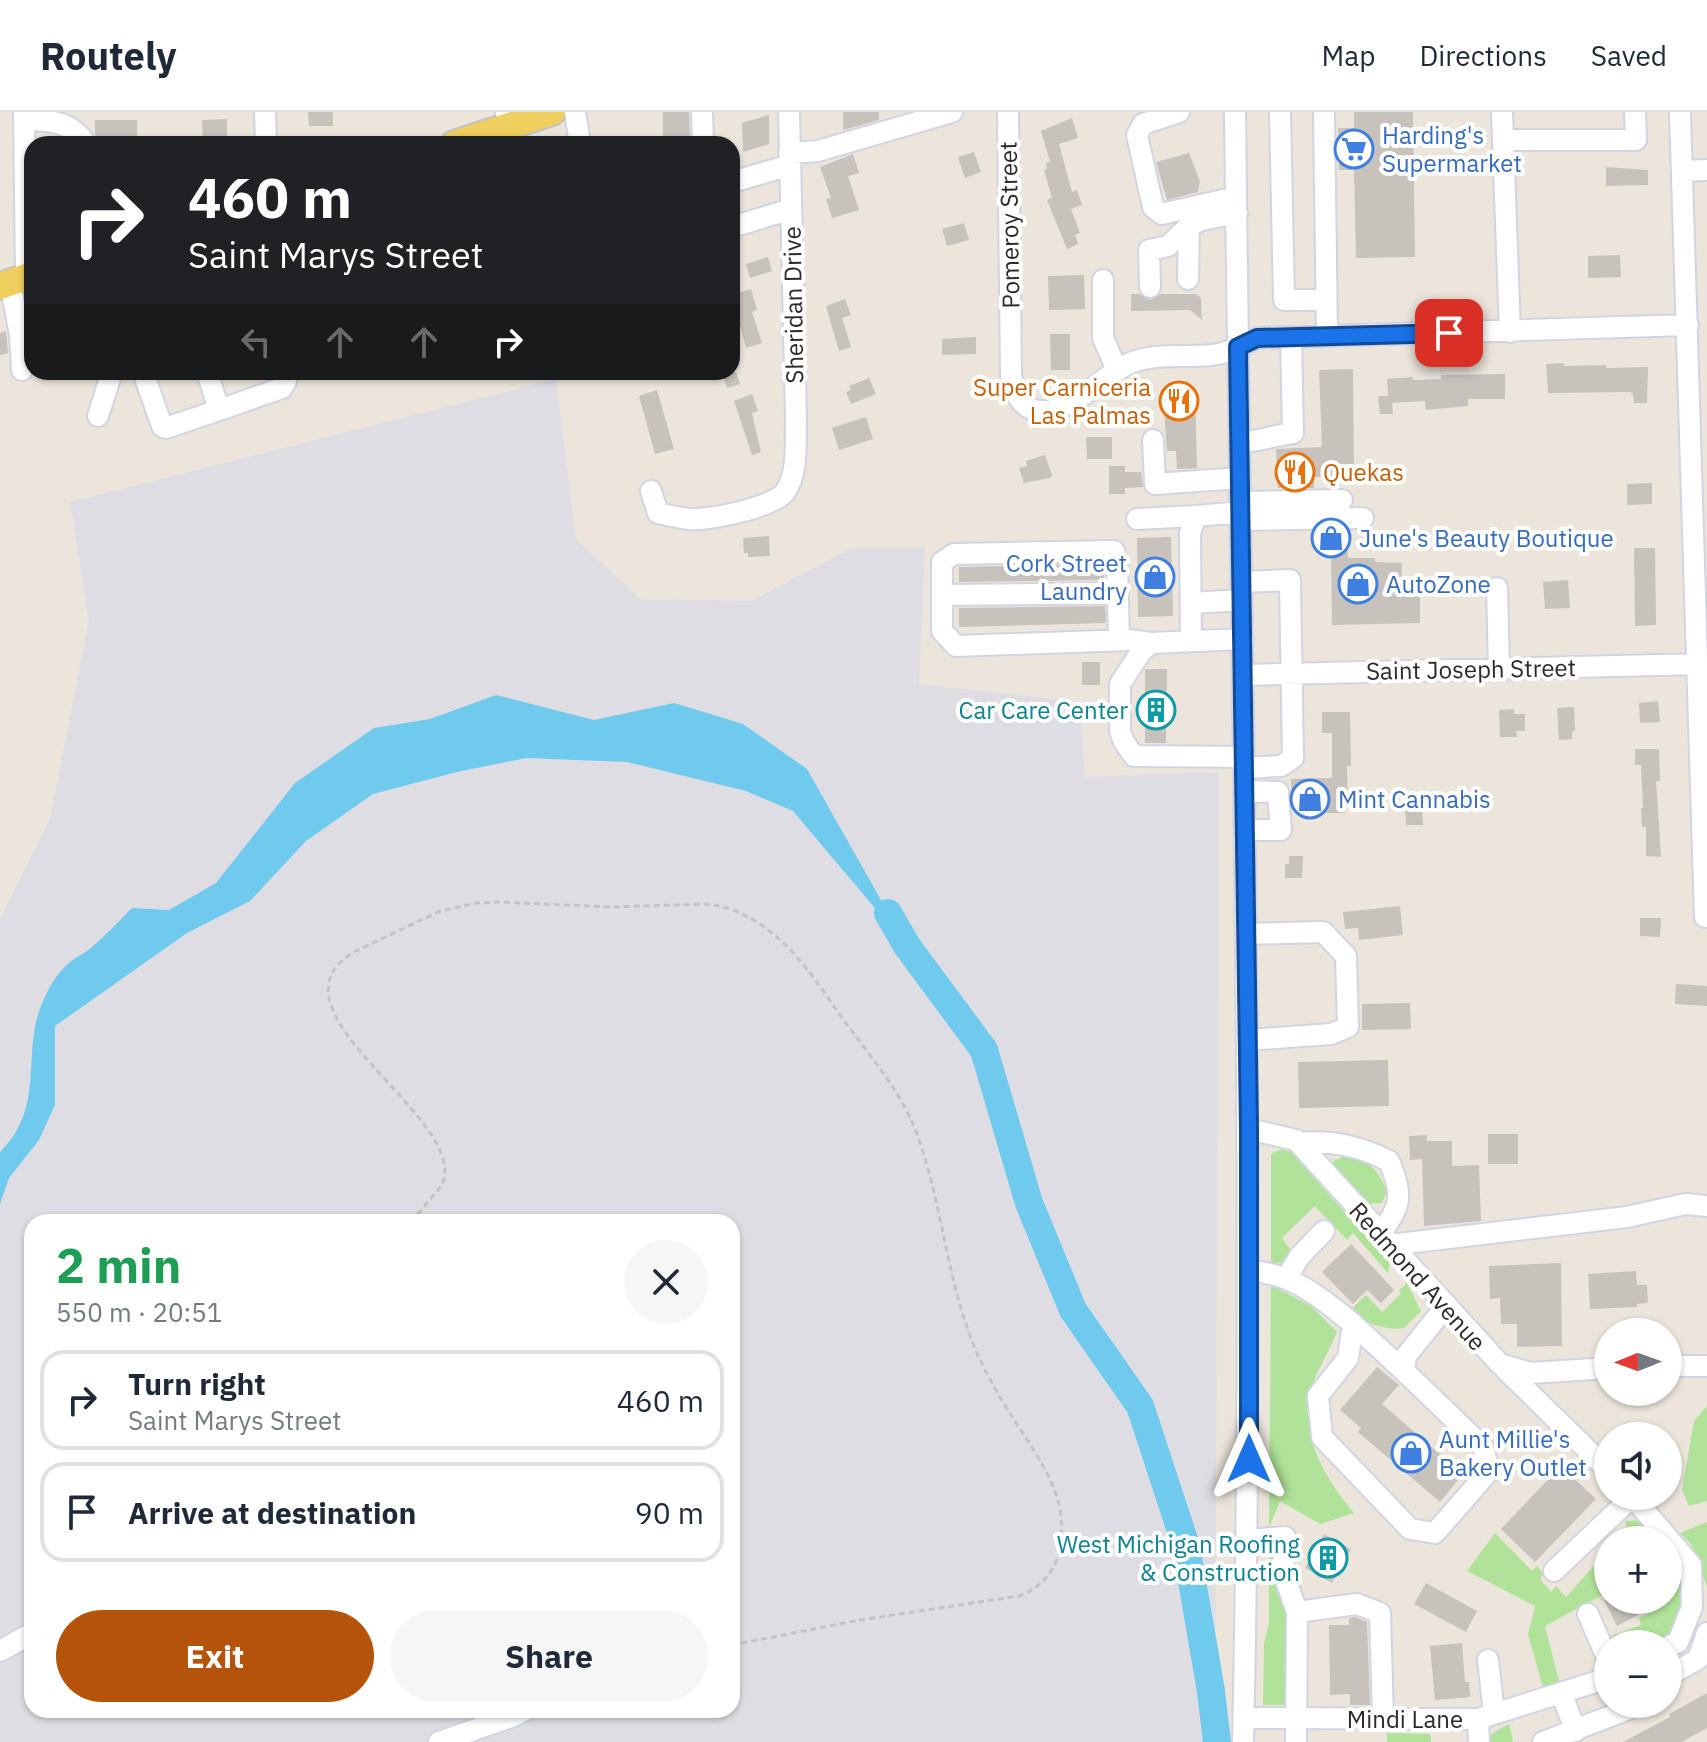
<!DOCTYPE html>
<meta charset="utf-8">
<style>
:root{--surface:#fff;--page:#f6f6f7;--text:#1f2937;--muted:#747a83;--line:#e0e1e3;--accent:#b45309}
body{margin:0;font-family:"IBM Plex Sans",sans-serif;background:var(--page);color:var(--text);height:100vh;display:flex;flex-direction:column;font-size:30px;white-space:nowrap}
*{box-sizing:border-box;margin:0}
p{font-size:26px;color:var(--muted)}
.icon{flex:none;width:44px;height:44px;fill:none;stroke:currentColor;stroke-width:2;stroke-linecap:round;stroke-linejoin:round}
.map{position:relative;flex:1;overflow:hidden}
.sheet{position:absolute;left:24px;top:1102px;width:716px;height:504px;display:flex;flex-direction:column;background:var(--surface);border-radius:24px;box-shadow:0 2px 6px #0004}
.sheet>*{flex:none}
.banner{position:absolute;left:24px;top:24px;width:716px;height:244px;border-radius:24px;box-shadow:0 2px 6px #0004;background:#202124;color:#fff;overflow:hidden}
.needle{width:52px;rotate:269deg}
.tools{position:absolute;left:1594px;top:1206px;display:grid;gap:16px}
.tools a{display:grid;place-items:center;width:88px;height:88px;border-radius:50%;background:var(--surface);box-shadow:0 2px 6px #0004;font-size:40px}
.pin{position:absolute;display:grid;place-items:center;width:68px;height:68px;color:#fff;margin:-34px;border-radius:16px;box-shadow:0 4px 12px #0006}
.me{position:absolute;width:88px;margin:-44px;rotate:0deg;stroke-linejoin:round;filter:drop-shadow(0 0 6px #0008)}
.turn{display:flex;align-items:center;gap:28px;height:168px;padding:0 32px;font-size:36px}
.turn .icon{width:104px;height:104px;stroke-width:2.5}
.turn b{display:block;font-size:56px;line-height:68px}
.lanes{display:flex;align-items:center;height:76px;padding:0 32px;background:#0003;justify-content:center;gap:40px;direction:ltr}
.lanes .off{opacity:.35}
.round{display:grid;place-items:center;flex:none;width:84px;height:84px;border-radius:42px;background:var(--page)}
.overview{display:flex;align-items:center;justify-content:space-between;height:136px;padding:0 32px}
h1{font-size:48px;font-weight:700;line-height:60px;color:#1e9e55}
.button{display:flex;gap:16px;margin-top:auto;padding:16px 32px}
.button a{flex:1;height:92px;border-radius:48px;background:var(--accent);color:#fff;font-size:32px;font-weight:700;line-height:92px;text-align:center}
.button a+a{background:var(--page);color:var(--text)}
ul{padding:0;list-style:none}
li{display:flex;align-items:center;gap:24px;height:100px;margin:0 16px 12px;padding:0 16px;border:4px solid var(--line);border-radius:24px}
li div{flex:1}
li b{display:block;font-size:30px}
li em{font-style:normal}
header{display:flex;align-items:center;gap:48px;box-sizing:border-box;height:112px;padding:0 40px;background:var(--surface);border-bottom:2px solid var(--line)}
header strong{font-size:38px}
nav{display:flex;gap:44px;margin-inline-start:auto;font-size:28px}
.map>svg:first-child{display:block}
</style>
<header>
<strong>Routely</strong>
<nav><a>Map</a><a>Directions</a><a>Saved</a></nav>
</header>
<div class="map">
<svg width="1707" height="1630" viewBox="0 0 1707 1630">
<rect width="100%" height="100%" fill="#ece5dc"/>
<!-- industrial -->
<path fill="#dfdde4" fill-rule="evenodd" d="M556,267L576,428L641,487L751,489L852,436L925,435L919,572L1080,590L1085,665L1219,660L1215,1630H0V807L50,706L89,509L70,390ZM32,1110H732V1598H32Z"/>
<!-- green -->
<path fill="#b1e299" d="M1281,1037L1291,1040L1390,1151L1388,1161L1353,1121L1347,1128L1315,1094L1284,1124L1282,1126L1290,1137L1282,1151H1271V1042Z
M1348,1042C1372,1053 1376,1054 1387,1079L1382,1091L1364,1092L1328,1052Z
M1407,1171L1421,1199L1404,1216C1386,1219 1363,1211 1349,1199L1366,1183L1382,1200L1401,1182L1399,1179Z
M1271,1173L1311,1194L1337,1220C1329,1240 1314,1262 1310,1283C1302,1329 1326,1367 1354,1401L1320,1412L1280,1389L1269,1416Z
M1707,1294V1389L1689,1394L1682,1378L1694,1309Z
M1640,1408L1656,1428H1618L1627,1417L1625,1409Z
M1707,1410V1475L1691,1432L1680,1421Z
M1495,1421L1532,1459L1537,1454L1544,1462L1540,1467L1551,1480L1556,1474L1566,1485L1608,1438V1480L1545,1514L1560,1573L1544,1579L1528,1522L1535,1494L1467,1459Z
M1269,1441L1277,1447L1288,1508L1287,1593H1263L1264,1531L1269,1510Z
M1668,1443L1679,1457L1684,1495L1669,1523L1653,1532H1615L1612,1524L1641,1513L1639,1506L1670,1489Z
M1509,1612L1513,1630H1489L1491,1622Z
M1387,1621L1430,1622L1431,1630H1387Z"/>
<!-- water -->
<path fill="#70caed" d="M496,583L594,608L674,591L743,612L807,657L907,834L793,699L746,679L627,650L526,646L457,660L373,682L306,729L250,789L187,821L55,914V993L39,1028L9,1066L0,1092V1040C47,994 20,941 43,889C51,871 60,856 77,845C82,842 88,839 92,835C106,823 119,809 132,796L169,798L216,771L295,671L374,616L430,607Z"/>
<g fill="none" stroke-linecap="round" stroke-linejoin="round">
<!-- river -->
<path stroke="#70caed" stroke-width="28" d="M888,801L907,834L984,938L1029,1091L1073,1198L1140,1294L1186,1434L1211,1579L1217,1630"/>
</g>
<!-- building -->
<path fill="#c7c2bc" d="M308,0H333V14H309Z
M663,0H689L690,32H663Z
M843,0H879V8L843,18Z
M1354,0H1413L1415,145L1356,146L1354,58H1339L1338,16H1354Z
M769,3V32L743,40L742,11Z
M1072,6L1078,26L1059,32L1072,80L1077,78L1082,93L1071,97L1080,121L1075,123L1078,132L1067,137L1047,88L1052,86L1044,58L1047,57L1046,51L1050,50L1041,19Z
M227,7V32H203L202,8Z
M95,8H137V32H99L95,22Z
M974,40L981,60L965,66L958,45Z
M1189,41L1200,69L1198,80L1167,88L1156,50Z
M853,42L859,61L848,64L859,98L832,106L826,87L831,86L820,55Z
M1606,55L1648,58V73L1606,74Z
M964,111L969,128L947,134L942,117Z
M1620,143L1621,165L1588,166V144Z
M768,145L772,159L750,166L746,152Z
M1084,163L1085,197L1049,198L1048,164Z
M751,177L757,198L752,200L762,231L746,236L732,183Z
M1131,182H1139L1150,188L1161,182H1196L1201,186L1202,208L1190,198L1131,199Z
M845,187L851,203L842,206L851,235L839,239L826,194Z
M6,219L8,241L0,243V221Z
M1050,222H1070V258H1051Z
M976,225V242L942,243V227Z
M1564,251V254L1606,253V256L1648,255L1647,291H1634L1633,282L1630,280L1548,281L1546,252Z
M1353,257L1354,364L1314,365V376H1278L1276,337L1322,335L1319,258Z
M722,260H736L740,272L727,276Z
M1505,262V287H1468V294L1426,298L1425,289L1392,291L1393,302H1380L1378,284H1388L1387,267L1413,265V268L1441,267V263Z
M869,266L876,282L851,292L846,280L851,278L849,274Z
M657,278L674,337L655,342L639,284Z
M1181,279H1195L1197,356L1177,357L1176,339H1167L1163,281H1181Z
M752,282L758,299L752,301L761,340L752,343L734,289Z
M866,305L873,327L839,338L832,316Z
M1086,325H1112V347H1087Z
M1045,343L1052,363L1050,366L1024,371L1019,356L1027,354L1026,349Z
M1109,354H1125V360H1141L1143,375L1125,376V382H1109Z
M1652,371V392L1627,393V372Z
M1347,419L1348,446H1375V450L1402,451L1401,484H1420V511L1332,513L1331,439H1319L1318,420Z
M769,424L770,444L748,445V441H744L743,426Z
M1171,425L1173,504L1138,505L1137,426Z
M1634,436H1655L1656,513L1635,514Z
M1104,452V468L959,470V455Z
M1568,468L1570,496L1545,497L1543,470Z
M1105,494L1106,511L959,515V496Z
M1082,550H1100V573H1082Z
M1145,557H1167L1166,631H1145Z
M1658,589L1660,610L1640,611L1639,591Z
M1574,595L1575,619H1572V627L1559,628L1557,596Z
M1514,597V602H1525V619H1516L1517,625H1500L1499,598Z
M1322,600H1350L1351,654H1347L1348,696H1345V701H1322V696L1292,697L1291,667L1332,666V621H1322Z
M1635,637H1659L1660,669H1656L1661,745L1646,744V715H1642L1641,696H1643L1641,653H1635Z
M1422,691L1423,713H1406L1405,692Z
M1289,744H1303L1302,766H1285V752H1289Z
M1400,794L1403,823L1359,828L1358,816L1345,817L1343,800Z
M1640,806H1661L1660,825L1640,824Z
M1676,872L1707,874V894L1675,892Z
M1410,891L1411,917L1362,918V892Z
M1388,948L1389,994L1299,996L1298,950Z
M1488,1022H1518V1052H1488Z
M1427,1023V1029H1452V1054L1479,1053L1481,1109L1424,1114L1422,1047L1410,1048L1409,1024Z
M1351,1132L1394,1178L1381,1191L1367,1178L1353,1192L1322,1160Z
M1561,1151L1562,1234L1517,1235V1212H1501L1500,1186L1490,1187L1489,1154Z
M1636,1159L1637,1173H1647L1648,1191L1637,1192V1195L1590,1197L1588,1162Z
M1377,1255L1399,1273L1382,1292L1463,1362L1440,1390L1358,1320L1361,1316L1340,1298Z
M1561,1354L1596,1387L1535,1450L1501,1417Z
M1324,1422L1351,1437L1332,1471L1305,1456Z
M1426,1471L1477,1499L1466,1520L1414,1492Z
M1604,1488H1667L1617,1514Z
M1355,1505L1367,1510L1370,1593H1350V1582L1330,1583L1329,1513H1349V1506Z
M1462,1531L1465,1570H1469L1470,1585L1435,1588L1430,1534Z
M1707,1581V1616L1682,1630H1623L1670,1605L1669,1602Z"/>
<g fill="none" stroke-linecap="round" stroke-linejoin="round">
<!-- minor casing -->
<g stroke="#d1d4e3" stroke-width="24">
<path id="minor" d="M24,0L26,165
M265,0L266,32
M506,0L510,32
M575,0L580,32
M702,0L703,32
M1008,0L1011,264C1015,280 1021,298 1040,299C1069,302 1102,265 1126,253C1151,240 1183,246 1211,243C1227,242 1242,233 1257,226L1688,213
M1179,0L1143,12L1137,23L1153,95L1162,102L1236,85
M1235,0C1241,543 1255,1087 1243,1630
M1280,0L1284,188H1326
M1324,0L1327,224
M1502,0L1510,220
M1680,0L1705,805
M24,8C50,8 71,9 86,32
M1503,28H1636L1635,0
M789,41L818,39L952,0
M1683,59L1707,58
M732,70L790,53
M732,115L791,97
M1188,167L1189,114
M1103,168V226L1117,258
M10,170L20,223L22,258
M1150,175L1149,138L1168,134L1189,114L1202,108L1237,101
M143,260L162,314L166,316L219,298
M207,260L219,298L282,276L286,269L283,260
M98,304L112,260
M1153,328L1155,372L1240,366
M1240,330C1259,330 1274,323 1293,321L1291,226
M651,379L658,401C668,403 679,406 689,407C708,409 774,395 785,380C799,361 795,328 796,306L789,0
M1241,390L1342,388
M1137,407L1196,404
M1241,408L1363,406
M1242,470L1290,468L1293,646L1281,654L1244,656
M1497,476L1499,557
M942,483L1118,481
M1191,491L1242,488
M1243,527L1151,531L1141,540L1120,572V619L1124,630L1134,644L1244,645
M1119,528L1117,450L1114,439L954,442L942,450V519L956,534L1129,528L1151,531
M1191,529L1190,421L1196,404L1241,400
M1243,563L1698,552
M1245,679L1278,680L1281,718H1245
M1246,822L1323,820L1346,844L1348,915L1331,922L1248,928
M1249,1017L1296,1028L1500,1252L1531,1261L1608,1256
M1299,1031C1332,1028 1359,1034 1389,1049C1403,1081 1402,1095 1380,1121
M1390,1133L1627,1105L1685,1092L1707,1094
M1249,1159C1290,1160 1322,1186 1353,1212L1348,1246L1318,1284L1322,1325L1410,1417L1435,1421L1489,1359L1483,1335L1404,1259L1406,1244L1447,1193
M1286,1167L1299,1145L1324,1119
M1353,1212L1404,1259
M1668,1254H1707
M1505,1257L1608,1358
M1632,1384L1691,1453L1692,1495L1678,1530L1668,1535
M1248,1428L1285,1425L1283,1460L1297,1500L1296,1630
M1554,1459L1632,1385
M1297,1500L1357,1492L1380,1501L1383,1607
M1588,1502L1608,1548
M0,1539L32,1521
M1488,1548L1494,1602
M1668,1564L1698,1547L1707,1521
M1561,1581L1576,1619
M1244,1606L1478,1607L1608,1566
M1478,1607L1479,1630
M439,1630L511,1605L525,1598
M1543,1630L1629,1597"/>
</g>
<!-- major casing -->
<g stroke="#c3c3c3" stroke-width="30">
<path id="major" d="M454,32L552,0
M0,174L32,163"/>
</g>
<!-- path -->
<path stroke="#c3c3c3" stroke-width="3" stroke-dasharray="6 4" stroke-linecap="butt" d="M411,1110L442,1073C472,1006 256,899 354,840L438,800L476,791L499,790L610,795L706,792C730,794 754,806 772,821C802,845 823,879 845,910C872,946 905,985 919,1028C943,1097 947,1170 976,1239C986,1261 998,1283 1011,1303C1030,1334 1058,1368 1061,1406C1064,1441 1054,1471 1019,1484L860,1508L732,1533"/>
<!-- minor -->
<use href="#minor" stroke="#fff" stroke-width="20"/>
<!-- major -->
<use href="#major" stroke="#efcf5e" stroke-width="26"/>
</g>
<g fill="none" stroke-linecap="round" stroke-linejoin="round">
<!-- route casing -->
<g stroke="#114b97" stroke-width="20">
<path id="route" d="M1249,1347V1017L1238,235L1257,226L1449,221"/>
</g>
<!-- route -->
<use href="#route" stroke="#1a73e8" stroke-width="14"/>
</g>
<!-- icons -->
<defs>
<g id="supermarket-ring" transform="scale(2)"><circle r="9.5" fill="#fff" stroke="#3f7fe0" stroke-width="1.5"/><path d="M-6-5.5h2.5l.6 2H6L4.5 2H-2.5L-4.4-4H-6ZM-1.5 3.2a1.3 1.3 0 1 0 .1 0ZM3 3.2a1.3 1.3 0 1 0 .1 0Z" fill="#3f7fe0"/></g>
<g id="restaurant-ring" transform="scale(2)"><circle r="9.5" fill="#fff" stroke="#e8710a" stroke-width="1.5"/><path d="M-5-6h1v4h1v-4h1v4h1v-4h1v5L-1.5 .5V6h-2V.5L-5-1ZM5-6V6H3V1.5H1.5Q1.5-4 5-6Z" fill="#e8710a"/></g>
<g id="shop-ring" transform="scale(2)"><circle r="9.5" fill="#fff" stroke="#3f7fe0" stroke-width="1.5"/><path d="M-5-2.5h2.3a2.7 3.5 0 0 1 5.4 0H5L5.5 6h-11ZM-1.5-2.5h3a1.5 2.3 0 0 0-3 0Z" fill="#3f7fe0"/></g>
<g id="building-ring" transform="scale(2)"><circle r="9.5" fill="#fff" stroke="#0f9aa8" stroke-width="1.5"/><path d="M-4-6H4V6H1V3H-1V6H-4ZM-2.5-4.3h1.7v1.8h-1.7ZM.8-4.3h1.7v1.8H.8ZM-2.5-1h1.7V.8h-1.7ZM.8-1h1.7V.8H.8Z" fill="#0f9aa8"/></g>
</defs>
<g fill-rule="evenodd">
<use href="#supermarket-ring" x="1354" y="37"/>
<use href="#restaurant-ring" x="1179" y="289"/>
<use href="#restaurant-ring" x="1295" y="360"/>
<use href="#shop-ring" x="1331" y="426"/>
<use href="#shop-ring" x="1155" y="465"/>
<use href="#shop-ring" x="1358" y="472"/>
<use href="#building-ring" x="1156" y="598"/>
<use href="#shop-ring" x="1310" y="687"/>
<use href="#shop-ring" x="1411" y="1341"/>
<use href="#building-ring" x="1328" y="1446"/>
</g>
<g text-anchor="middle" dominant-baseline="central" stroke-width="8" stroke-linejoin="round" paint-order="stroke">
<!-- shop labels -->
<g font-size="24" fill="#366cbe" stroke="#fff" text-anchor="start">
<text x="1382" y="23">Harding's<tspan x="1382" dy="28">Supermarket</tspan></text>
<text x="1359" y="426">June's Beauty Boutique</text>
<text x="1127" y="451" text-anchor="end">Cork Street<tspan x="1127" dy="28">Laundry</tspan></text>
<text x="1386" y="472">AutoZone</text>
<text x="1338" y="687">Mint Cannabis</text>
<text x="1439" y="1327">Aunt Millie's<tspan x="1439" dy="28">Bakery Outlet</tspan></text>
</g>
<!-- street labels -->
<g font-size="24" fill="#2a2a2a" stroke="#fff">
<text transform="translate(1009 113) rotate(-91)">Pomeroy Street</text>
<text transform="translate(793 193) rotate(-91)">Sheridan Drive</text>
<text transform="translate(1471 557) rotate(-1)">Saint Joseph Street</text>
<text transform="translate(1418 1164) rotate(48)">Redmond Avenue</text>
<text x="1405" y="1607">Mindi Lane</text>
</g>
<!-- food labels -->
<g font-size="24" fill="#c56008" stroke="#fff" text-anchor="end">
<text x="1151" y="275">Super Carniceria<tspan x="1151" dy="28">Las Palmas</tspan></text>
<text x="1323" y="360" text-anchor="start">Quekas</text>
</g>
<!-- culture labels -->
<g font-size="24" fill="#0d838f" stroke="#fff" text-anchor="end">
<text x="1128" y="598">Car Care Center</text>
<text x="1300" y="1432">West Michigan Roofing<tspan x="1300" dy="28">&amp; Construction</tspan></text>
</g>
</g>
</svg>
<div class="tools">
<a><svg class="needle" viewBox="-14 -14 28 28"><path d="M0-13l5 13h-10z" fill="#e53935"/><path d="M0 13l5-13h-10z" fill="#747a83"/></svg></a>
<a><svg class="icon" aria-label="sound" viewBox="0 0 24 24"><path d="M4 9h4l5-4v14l-5-4H4zM17 9q2 3 0 6"/></svg></a>
<a>+</a>
<a>−</a>
</div>
<div class="pin" style="left:1449px;top:221px;background:#d93025"><svg class="icon" aria-label="arrive" viewBox="0 0 24 24"><path d="M6 21V4h12l-3 4 3 4H6"/></svg></div>
<svg class="me" style="left:1249px;top:1347px" viewBox="-20 -20 40 40"><path d="M0-17L14 15 0 8-14 15z" fill="#1a73e8" stroke="#fff" stroke-width="4"/></svg>
<div class="banner">
<div class="turn"><svg class="icon" aria-label="right" viewBox="0 0 24 24"><path d="M7 20v-9h11M14 6l5 5-5 5"/></svg><div><b>460 m</b>Saint Marys Street</div></div>
<div class="lanes"><svg class="icon off" aria-label="left" viewBox="0 0 24 24"><path d="M17 20v-9H6M10 6l-5 5 5 5"/></svg><svg class="icon off" aria-label="ahead" viewBox="0 0 24 24"><path d="M12 20V5M6 11l6-6 6 6"/></svg><svg class="icon off" aria-label="ahead" viewBox="0 0 24 24"><path d="M12 20V5M6 11l6-6 6 6"/></svg><svg class="icon" aria-label="right" viewBox="0 0 24 24"><path d="M7 20v-9h11M14 6l5 5-5 5"/></svg></div>
</div>
<section class="sheet">
<div class="overview"><div><h1>2 min</h1><p>550 m · 20:51</p></div><a class="round"><svg class="icon" aria-label="close" viewBox="0 0 24 24"><path d="M6 6l12 12M18 6L6 18"/></svg></a></div>
<ul>
<li><svg class="icon" aria-label="right" viewBox="0 0 24 24"><path d="M7 20v-9h11M14 6l5 5-5 5"/></svg><div><b>Turn right</b><p>Saint Marys Street</p></div><em>460 m</em></li>
<li><svg class="icon" aria-label="arrive" viewBox="0 0 24 24"><path d="M6 21V4h12l-3 4 3 4H6"/></svg><div><b>Arrive at destination</b></div><em>90 m</em></li>
</ul>
<div class="button"><a>Exit</a><a>Share</a></div>
</section>
</div>
